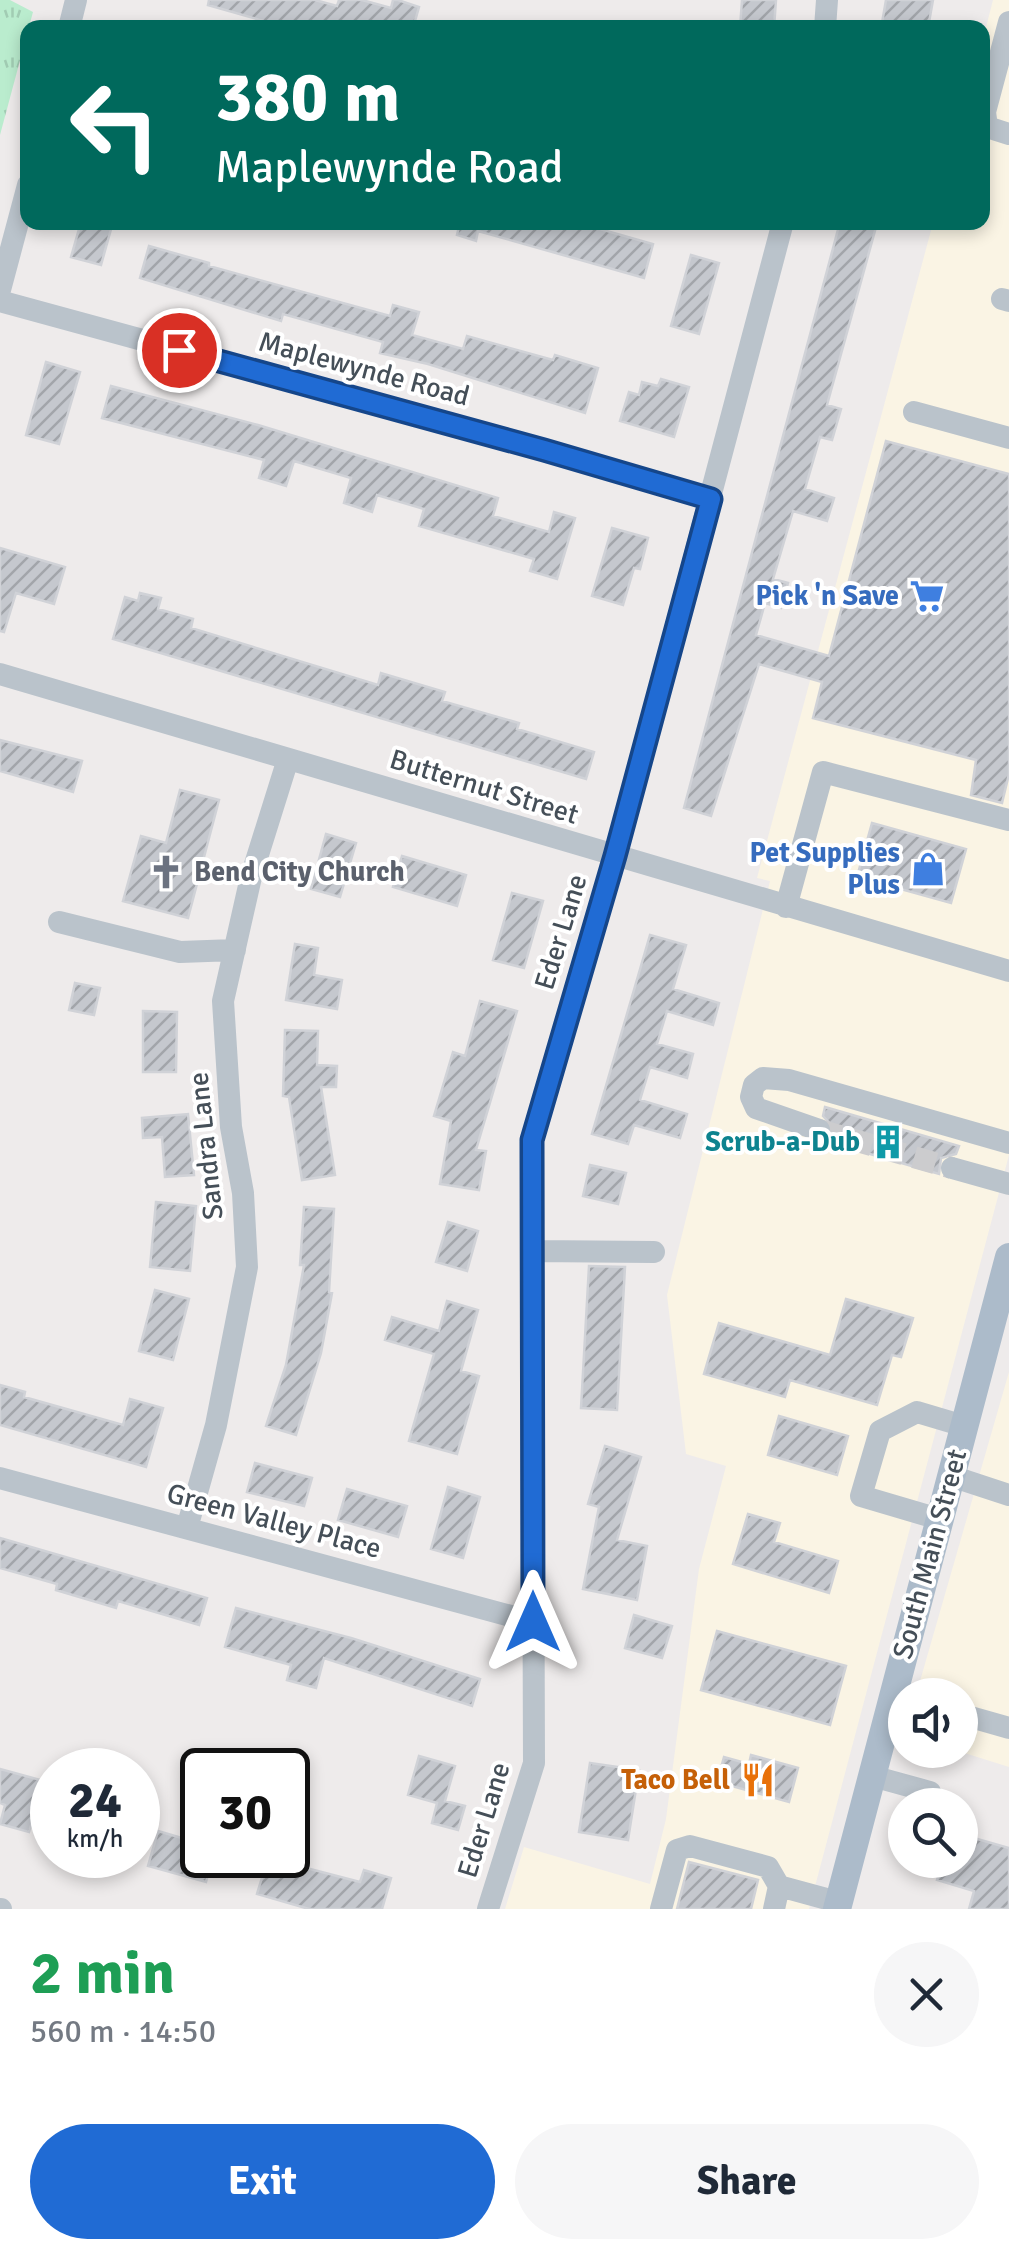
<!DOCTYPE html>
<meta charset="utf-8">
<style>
:root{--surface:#fff;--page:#f6f6f7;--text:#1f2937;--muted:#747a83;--accent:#206bd4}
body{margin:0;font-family:Signika,sans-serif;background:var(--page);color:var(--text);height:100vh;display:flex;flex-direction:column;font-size:38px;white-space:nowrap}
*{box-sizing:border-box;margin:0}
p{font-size:32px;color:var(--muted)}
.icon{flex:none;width:55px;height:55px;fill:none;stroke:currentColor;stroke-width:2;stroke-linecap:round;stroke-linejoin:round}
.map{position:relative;height:1909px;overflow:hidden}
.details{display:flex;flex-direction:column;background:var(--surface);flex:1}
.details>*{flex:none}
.banner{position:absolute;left:20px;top:20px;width:970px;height:210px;border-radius:20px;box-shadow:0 5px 15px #0003;background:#00695c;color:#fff;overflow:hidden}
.buttons{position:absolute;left:888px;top:1678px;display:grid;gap:20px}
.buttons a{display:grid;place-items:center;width:90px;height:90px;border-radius:50%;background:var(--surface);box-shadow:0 5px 15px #0003;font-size:50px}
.speed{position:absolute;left:30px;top:1748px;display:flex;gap:20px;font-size:50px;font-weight:700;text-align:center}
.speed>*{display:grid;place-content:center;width:130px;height:130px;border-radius:50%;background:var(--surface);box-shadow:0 5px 15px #0003;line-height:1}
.speed small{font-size:25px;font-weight:400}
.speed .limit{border:5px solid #111;border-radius:15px;background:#fff;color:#111}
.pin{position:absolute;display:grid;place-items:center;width:85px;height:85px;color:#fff;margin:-42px;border:5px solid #fff;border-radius:50%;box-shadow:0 2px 10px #0007}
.me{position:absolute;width:110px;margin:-55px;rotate:0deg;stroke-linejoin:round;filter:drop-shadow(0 0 8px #0008)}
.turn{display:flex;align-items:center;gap:35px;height:210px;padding:0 30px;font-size:45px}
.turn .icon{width:130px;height:130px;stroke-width:2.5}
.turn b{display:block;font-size:70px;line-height:85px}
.round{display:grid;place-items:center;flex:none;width:105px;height:105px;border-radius:52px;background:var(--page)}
.summary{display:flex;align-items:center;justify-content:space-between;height:170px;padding:0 30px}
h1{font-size:60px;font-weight:700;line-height:75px;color:#1e9e55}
.primary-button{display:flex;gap:20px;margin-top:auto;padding:20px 30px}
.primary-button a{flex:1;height:115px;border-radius:60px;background:var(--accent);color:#fff;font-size:40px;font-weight:700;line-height:115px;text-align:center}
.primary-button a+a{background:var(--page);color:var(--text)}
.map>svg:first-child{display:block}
</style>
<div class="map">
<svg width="1009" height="1909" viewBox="0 0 1009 1909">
<defs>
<pattern id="park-tufts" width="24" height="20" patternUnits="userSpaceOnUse" patternTransform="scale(2.5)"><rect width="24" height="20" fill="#baecce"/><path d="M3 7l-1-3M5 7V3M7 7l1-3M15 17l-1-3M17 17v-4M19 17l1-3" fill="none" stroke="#a1ccb3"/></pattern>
<pattern id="building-hatch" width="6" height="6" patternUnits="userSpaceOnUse" patternTransform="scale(2.5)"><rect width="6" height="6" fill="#c5c8ce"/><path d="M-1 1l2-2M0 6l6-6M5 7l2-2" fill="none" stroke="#a2a5aa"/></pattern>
</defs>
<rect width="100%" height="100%" fill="#eeebeb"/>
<!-- commercial -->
<path fill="#faf4e4" d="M993,0H1009V1155L809,1909H505L524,1847L650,1884L666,1819L699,1569L726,1466L686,1454L667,1295L770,881L757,878L933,223L982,222L983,39Z
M1009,1372V1767L955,1750H960V1695H916Z"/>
<!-- park -->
<path fill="url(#park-tufts)" d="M0,0H10L33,12L0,135Z"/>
<!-- building -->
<path fill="url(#building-hatch)" stroke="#d0d2d7" stroke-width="2.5" d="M209,0H315L337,6L339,0H362L391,8L393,0H398L419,7L413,28H288L208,5Z
M742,0H776L774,28H740Z
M886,0H933L928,28L882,23Z
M81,222H113L101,265L71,257Z
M460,222H565L585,228L586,225L653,244L644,278L478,231L476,241L457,235Z
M840,222L876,227L827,405L841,409L832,440L820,437L805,489L834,498L827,521L793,511L773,579L788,583L781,608L765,603L756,635L829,656L886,441L1009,474V774L1002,803L971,795L976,760L813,718L822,682L759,664L711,816L684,808Z
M149,246L209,263V266L390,316L393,305L419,312L412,335L463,349L467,336L553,360L555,355L598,368L585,413L428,364L380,353L383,342L283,314L281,321L140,278Z
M691,255L719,263L699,334L671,326Z
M46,362L80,372L59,444L26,435Z
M661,379L689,387L674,437L620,421L629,392L639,395L642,382L658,386Z
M111,386L258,425L498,498L493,516L549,532L554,512L575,518L557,579L530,571L534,559L419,526L424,509L377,495L372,512L344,503L351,478L294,461L286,486L259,478L264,460L102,418Z
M612,528L648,538L640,569L634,568L623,605L592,596Z
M0,548L65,567L54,604L16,593L4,632L0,631Z
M140,593L161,598L158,609L193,619L191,628L378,685L381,673L445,692L442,701L519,723L517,729L594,752L586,779L113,639L125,597L138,601Z
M0,740L82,761L73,792L0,771Z
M180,790L219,800L188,918L123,901L141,836L166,843Z
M872,823L966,849L951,903L857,877Z
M326,834L356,843L340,897L311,889Z
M402,856L466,875L457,906L393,887Z
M512,893L543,901L524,968L493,960Z
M650,935L686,945L673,989L719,1003L713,1025L667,1011L657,1044L693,1054L687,1078L650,1067L640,1100L687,1114L680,1138L634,1125L628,1144L592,1134Z
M295,944L318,948L314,975L342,980L337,1009L286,1000Z
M75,983L100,988L94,1015L69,1010Z
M480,1001L517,1011L476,1150L486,1151L479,1190L440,1184L451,1121L434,1116L453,1052L465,1056Z
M143,1011L177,1012L176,1072H143Z
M285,1030L318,1031L317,1065L337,1066L336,1087H321L335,1175L302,1180L289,1097L283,1096Z
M825,1107L959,1146L956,1154L941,1158L939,1174L828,1142L834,1128L823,1116Z
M188,1114L194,1175L165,1177L162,1137L143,1138L142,1118Z
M590,1165L626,1173L618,1204L583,1196Z
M156,1202L196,1206L190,1271L150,1267Z
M304,1207L334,1209L329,1292L332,1293L321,1353L296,1435L266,1426L286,1365L304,1265H300Z
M448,1222L478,1231L467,1271L436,1262Z
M589,1266L625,1267L617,1410L581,1408Z
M155,1290L189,1299L173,1360L139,1351Z
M846,1299L913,1318L901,1357L892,1355L877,1405L790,1380L785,1397L704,1374L719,1323L830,1355Z
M447,1301L478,1310L461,1371L479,1376L457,1454L409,1441L434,1354L385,1340L392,1317L439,1331Z
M0,1385L25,1392L24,1397L123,1425L130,1399L163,1408L146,1467L0,1425Z
M779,1416L848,1436L837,1475L768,1455Z
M605,1446L641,1457L617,1540L647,1546L637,1600L583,1589L599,1507L588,1504Z
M255,1463L312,1478L304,1506L247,1492Z
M448,1487L480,1497L463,1558L431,1549Z
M347,1489L407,1506L398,1537L338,1520Z
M748,1514L780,1523L774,1542L838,1561L829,1593L733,1564Z
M0,1538L207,1598L199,1625L118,1601L116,1608L56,1590L57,1584L0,1568Z
M236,1608L351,1638L480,1679L472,1706L324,1658L316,1688L287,1680L291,1665L225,1647Z
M634,1615L672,1626L662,1658L625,1648Z
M717,1631L846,1666L830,1725L701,1690Z
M751,1755L798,1768L789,1802L717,1782L724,1757L749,1764Z
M419,1756L455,1766L445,1801L465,1806L458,1830L432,1823L437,1803L408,1795Z
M590,1763L639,1770L628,1840L579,1832Z
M0,1769L44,1781L29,1832L0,1824L5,1805L0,1803Z
M158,1831L202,1844V1855H213L206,1882L148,1866Z
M960,1834L1009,1848V1909H969L974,1891L937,1880L943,1860H960Z
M268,1858L360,1882L364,1870L391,1878L382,1909H309L257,1894Z
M689,1862L758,1880L751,1909H677Z"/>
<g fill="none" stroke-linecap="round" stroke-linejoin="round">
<!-- minor-tunnel -->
<path stroke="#ccccce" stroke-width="22" stroke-dasharray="22 11" stroke-linecap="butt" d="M819,1130L952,1168"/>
<!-- minor -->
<path stroke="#bac3cb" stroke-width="22" d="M1009,22L985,112L987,127L1009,134
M69,28L76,0
M825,28L827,0
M0,290L28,185
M1002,299L1009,301
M0,301L545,450L711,499
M914,412L1009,438
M0,674L1009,971
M786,907L823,772L1009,820
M59,922L180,952L235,950
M819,1130L756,1108L751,1097L754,1085L763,1078L789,1080L1009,1143
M952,1168L1009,1184
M532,1251L654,1252
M951,1476L1009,1495
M0,1478L533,1622
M939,1519L861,1496L880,1431L917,1412L964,1426
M187,1528L216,1425L247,1267L243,1193L231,1127L223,1001L251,877L288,759
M960,1714L1009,1728
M872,1776L930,1792
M0,1909H1
M488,1909L534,1763L532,1140L615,856L783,222
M661,1909L677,1850L690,1846L768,1867L779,1886
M774,1909L779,1886L838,1902"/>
<!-- major -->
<path stroke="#acbbca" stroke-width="28" d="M837,1909L1009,1257"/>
</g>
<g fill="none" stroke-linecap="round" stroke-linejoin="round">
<!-- route casing -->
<g stroke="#15468a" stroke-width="25">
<path id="route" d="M179,350L544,450L711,499L615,856L532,1140L533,1622"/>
</g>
<!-- route -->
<use href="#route" stroke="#206bd4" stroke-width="18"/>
</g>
<!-- icons -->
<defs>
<g id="supermarket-bare" transform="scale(2.7)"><path d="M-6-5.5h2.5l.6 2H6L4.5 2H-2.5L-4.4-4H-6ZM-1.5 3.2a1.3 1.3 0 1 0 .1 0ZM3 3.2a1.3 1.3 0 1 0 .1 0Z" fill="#3f7fe0" stroke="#fff" stroke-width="2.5" paint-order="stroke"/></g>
<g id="shop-bare" transform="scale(2.7)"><path d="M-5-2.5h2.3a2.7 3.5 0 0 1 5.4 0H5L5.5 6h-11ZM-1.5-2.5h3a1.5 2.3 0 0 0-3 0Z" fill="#3f7fe0" stroke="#fff" stroke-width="2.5" paint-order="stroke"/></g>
<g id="church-bare" transform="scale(2.7)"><path d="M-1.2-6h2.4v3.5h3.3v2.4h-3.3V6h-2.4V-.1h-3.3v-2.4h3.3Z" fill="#6b7280" stroke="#fff" stroke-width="2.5" paint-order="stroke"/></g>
<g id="building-bare" transform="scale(2.7)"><path d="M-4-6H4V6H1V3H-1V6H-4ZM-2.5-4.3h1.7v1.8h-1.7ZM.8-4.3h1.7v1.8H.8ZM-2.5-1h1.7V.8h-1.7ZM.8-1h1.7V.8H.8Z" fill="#0f9aa8" stroke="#fff" stroke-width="2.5" paint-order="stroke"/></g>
<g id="restaurant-bare" transform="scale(2.7)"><path d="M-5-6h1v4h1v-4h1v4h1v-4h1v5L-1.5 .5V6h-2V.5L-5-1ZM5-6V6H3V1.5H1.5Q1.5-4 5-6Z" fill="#e8710a" stroke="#fff" stroke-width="2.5" paint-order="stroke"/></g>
</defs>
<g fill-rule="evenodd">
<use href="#supermarket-bare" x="927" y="596"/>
<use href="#shop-bare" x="928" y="869"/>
<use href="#church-bare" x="166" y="872"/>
<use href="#building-bare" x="888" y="1142"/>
<use href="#restaurant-bare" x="758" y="1780"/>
</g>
<g text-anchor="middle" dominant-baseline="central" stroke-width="8" stroke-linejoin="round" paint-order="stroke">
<!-- street labels -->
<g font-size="28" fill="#454f58" stroke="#fff">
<text transform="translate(364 369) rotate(15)">Maplewynde Road</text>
<text transform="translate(484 787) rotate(17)">Butternut Street</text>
<text transform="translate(561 932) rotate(-73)">Eder Lane</text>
<text transform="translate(206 1146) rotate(-96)">Sandra Lane</text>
<text transform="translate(274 1521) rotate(15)">Green Valley Place</text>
<text transform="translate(930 1554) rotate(-75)">South Main Street</text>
<text transform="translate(484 1820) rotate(-73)">Eder Lane</text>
</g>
<!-- shop labels -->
<g font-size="28" font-weight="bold" fill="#366cbe" stroke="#fff" text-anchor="end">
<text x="899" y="596">Pick 'n Save</text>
<text x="900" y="853">Pet Supplies<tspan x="900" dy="32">Plus</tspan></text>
</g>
<!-- worship labels -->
<g font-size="28" font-weight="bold" fill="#5b616d" stroke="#fff" text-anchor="start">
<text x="194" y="872">Bend City Church</text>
</g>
<!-- culture labels -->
<g font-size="28" font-weight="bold" fill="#0d838f" stroke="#fff" text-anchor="end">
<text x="860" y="1142">Scrub-a-Dub</text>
</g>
<!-- food labels -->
<g font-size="28" font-weight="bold" fill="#c56008" stroke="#fff" text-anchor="end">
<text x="730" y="1780">Taco Bell</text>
</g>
</g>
</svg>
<div class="buttons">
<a><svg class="icon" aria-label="sound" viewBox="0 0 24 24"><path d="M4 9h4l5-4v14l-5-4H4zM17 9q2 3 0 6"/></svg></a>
<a><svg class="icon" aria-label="search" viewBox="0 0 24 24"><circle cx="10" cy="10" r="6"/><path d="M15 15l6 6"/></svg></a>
</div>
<div class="speed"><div>24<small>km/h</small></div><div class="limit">30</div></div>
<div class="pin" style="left:179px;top:350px;background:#d93025"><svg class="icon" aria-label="arrive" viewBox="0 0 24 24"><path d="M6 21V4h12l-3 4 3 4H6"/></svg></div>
<svg class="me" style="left:533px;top:1622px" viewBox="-20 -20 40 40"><path d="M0-17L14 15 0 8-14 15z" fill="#206bd4" stroke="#fff" stroke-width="4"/></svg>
<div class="banner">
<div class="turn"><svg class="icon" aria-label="left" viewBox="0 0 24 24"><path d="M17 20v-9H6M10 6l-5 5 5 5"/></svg><div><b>380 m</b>Maplewynde Road</div></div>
</div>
</div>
<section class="details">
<div class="summary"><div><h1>2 min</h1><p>560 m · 14:50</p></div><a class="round"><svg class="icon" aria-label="close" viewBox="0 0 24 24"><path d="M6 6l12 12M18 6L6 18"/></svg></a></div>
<div class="primary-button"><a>Exit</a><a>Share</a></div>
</section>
